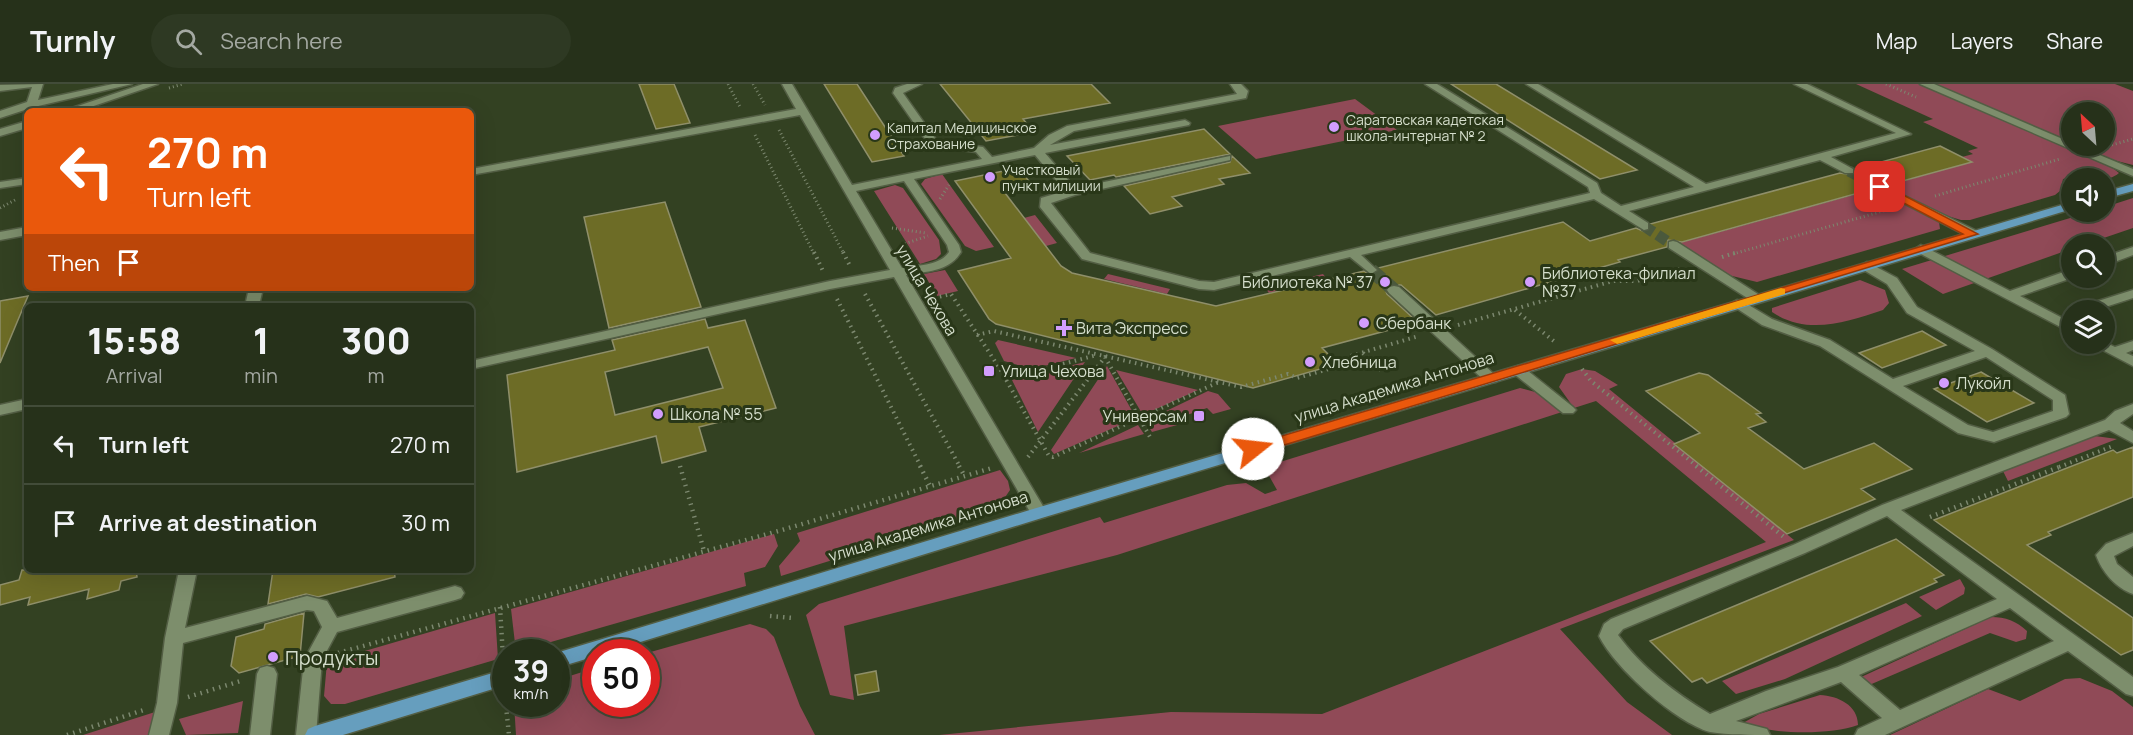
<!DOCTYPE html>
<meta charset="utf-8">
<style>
:root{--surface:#26311a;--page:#2e3923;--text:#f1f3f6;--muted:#a4a9a2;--line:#424c39}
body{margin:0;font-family:Manrope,sans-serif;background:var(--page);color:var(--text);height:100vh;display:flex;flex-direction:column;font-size:22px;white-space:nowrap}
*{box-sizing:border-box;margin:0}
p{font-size:20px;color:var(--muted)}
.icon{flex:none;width:33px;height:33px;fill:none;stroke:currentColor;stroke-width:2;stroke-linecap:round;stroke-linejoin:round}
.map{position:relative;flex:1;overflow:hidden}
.side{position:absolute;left:24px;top:219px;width:450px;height:270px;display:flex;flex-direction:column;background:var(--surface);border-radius:9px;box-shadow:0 6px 24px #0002,0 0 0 2px var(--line)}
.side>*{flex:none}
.hud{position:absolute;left:24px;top:24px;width:450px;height:183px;border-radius:9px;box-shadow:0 6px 24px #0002,0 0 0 2px var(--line);background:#ea580c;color:#fff;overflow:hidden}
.needle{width:39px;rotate:334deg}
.fabs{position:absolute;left:2061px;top:18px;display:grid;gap:12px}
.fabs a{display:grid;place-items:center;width:54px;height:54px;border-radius:50%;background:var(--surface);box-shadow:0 6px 24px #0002,0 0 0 2px var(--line);font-size:30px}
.speed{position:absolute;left:492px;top:555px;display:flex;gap:12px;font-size:30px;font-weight:700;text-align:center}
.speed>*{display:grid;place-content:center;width:78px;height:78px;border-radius:50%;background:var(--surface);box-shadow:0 6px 24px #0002,0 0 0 2px var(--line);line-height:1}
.speed small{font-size:15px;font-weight:400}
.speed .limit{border:9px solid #d22;background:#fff;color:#111}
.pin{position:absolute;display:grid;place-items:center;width:51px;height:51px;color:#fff;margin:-26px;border-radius:12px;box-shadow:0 3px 9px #0006}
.me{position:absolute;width:66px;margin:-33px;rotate:74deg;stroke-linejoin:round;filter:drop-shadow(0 0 4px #0008)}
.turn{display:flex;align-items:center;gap:21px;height:126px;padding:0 24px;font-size:27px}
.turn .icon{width:78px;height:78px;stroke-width:2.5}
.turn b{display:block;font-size:42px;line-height:51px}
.then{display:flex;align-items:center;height:57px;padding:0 24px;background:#0003;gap:12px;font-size:22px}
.eta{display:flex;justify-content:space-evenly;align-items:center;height:102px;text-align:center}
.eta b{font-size:36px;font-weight:800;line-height:42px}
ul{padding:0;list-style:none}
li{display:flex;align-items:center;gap:18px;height:78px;padding:0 24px;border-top:2px solid var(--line)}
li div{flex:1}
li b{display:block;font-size:22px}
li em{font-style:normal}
header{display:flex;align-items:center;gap:36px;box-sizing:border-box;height:84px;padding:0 30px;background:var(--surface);border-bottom:2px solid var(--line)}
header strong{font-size:28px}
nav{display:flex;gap:33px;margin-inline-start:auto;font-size:21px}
.search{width:420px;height:54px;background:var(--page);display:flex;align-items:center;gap:15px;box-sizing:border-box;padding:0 21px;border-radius:33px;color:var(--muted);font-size:22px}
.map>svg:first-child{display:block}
</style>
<header>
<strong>Turnly</strong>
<div class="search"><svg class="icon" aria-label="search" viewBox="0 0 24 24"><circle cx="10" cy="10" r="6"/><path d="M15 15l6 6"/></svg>Search here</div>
<nav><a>Map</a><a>Layers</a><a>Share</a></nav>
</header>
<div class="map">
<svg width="2133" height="651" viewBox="0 0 2133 651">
<rect width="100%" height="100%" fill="#334122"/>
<!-- green -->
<path fill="#904a57" d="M1856,0H1920L2110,82L2119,89C2104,102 2081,90 2063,95L2062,100L2066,102L2055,111L1970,136H1961L1941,130L1886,102L1971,78L1962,73L1973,70L1968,67L1978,64L1923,38L1933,35Z
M1934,0H2115L2133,7V81L2109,75L2077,62H2104V28H2072L2071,59Z
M1355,15L1397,46L1256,75L1218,42Z
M942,90L994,163L976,167L965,162L921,100L925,95Z
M895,101L903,104L939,156L941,170L936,175L920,180L874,107Z
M1875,105L1932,134L1939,138L1940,145L1757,198L1728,191L1679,159Z
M2133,114V144L2086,160H2072L2071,165L1943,210L1902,185L2090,128H2104L2105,123Z
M1035,131L1057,159L1046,162L1024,134Z
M945,186L958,207L937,212L924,190Z
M1108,190L1170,205L1167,210L1104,195Z
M1323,190L1327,195L1269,209L1265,204Z
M1860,196L1885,206L1889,219L1883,226C1846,238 1808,252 1772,228V224Z
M998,256L1076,274L1032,285L1004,277L995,259Z
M1085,278L1038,348L1012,296Z
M1107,282L1136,334L1054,370L1051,366Z
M1582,285L1595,287L1618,301L1609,305L1794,456L1560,545L1627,618L1672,651H939L1171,628L1322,630L1766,458L1596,317L1574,324L1559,303L1566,290Z
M1116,286L1198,306L1143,331Z
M1520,304L1539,309L1562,328L1117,471L844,542L854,616L830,611L806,531L819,520L1100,433L1104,439L1227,401L1246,399L1265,410L1277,406L1268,390L1271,384L1280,378Z
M1208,307L1218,310L1231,325L1213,330L1207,324L1184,332L1188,338L1152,348L1145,337Z
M1138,341L1144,350L1079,369Z
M2095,352L2117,355L2008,397L2003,387Z
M1000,386L1008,397L1010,406L997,425L781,492L779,482L800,457L797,449Z
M774,450L778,462L765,483L744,489L746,502L516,568L511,525Z
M1960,495L1965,504L1964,510L1936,526L1919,513Z
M1906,519L1922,532L1785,595L1736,610L1722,597Z
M495,529L498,575L345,620H331L324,612L327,578Z
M1991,533C2006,533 2016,537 2027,547L2026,555L2016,558L1990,549L1867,602L1859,594Z
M750,540L766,545L774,553L800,622L815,651H516L514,620H556L557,596L595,584L596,620H646L647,569Z
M2080,594L2112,607L2133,623V651H1890L1988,605L2020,617L2065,595Z
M1820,611C1838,612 1858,621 1858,641C1830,651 1772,651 1743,639L1759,630Z
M243,617L238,649L186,651L179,635Z
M155,628L148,651H83Z"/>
<!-- building -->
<path fill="#6d6c26" stroke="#8f8f6a" stroke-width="1.5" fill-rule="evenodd" d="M639,0H674L690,39L656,45Z
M824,0H857L904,72L872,78Z
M940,0H1091L1110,19L1023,35L1034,48L986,57Z
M1451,0H1496L1637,86L1600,95Z
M1204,45L1230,70L1116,93L1114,91L1090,96L1067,72Z
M1940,62L1972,78L1888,101L1879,98L1873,101V105L1682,158L1668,156L1667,163L1618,176L1620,178L1436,231L1401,201H1389L1385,205L1387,210L1413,234L1404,242L1322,264L1338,280L1253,304L996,240L989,235L958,187L1011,174L955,97L1018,84L1034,103L1005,109L1061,182L1072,189L1216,222L1364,187L1371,192L1378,188V184L1563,138L1590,157L1636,144L1645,148L1650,146V140L1840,89L1853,91L1855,85Z
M1232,72L1250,89L1219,95L1224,100L1172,113L1182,122L1150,130L1124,102L1230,78Z
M665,118L701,223L609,244L584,133Z
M28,212L0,279V217Z
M705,235L708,244L745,236L776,324L699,343L706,367L662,379L656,352L517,388L507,291L615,266L612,256ZM708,263L723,304L615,331L605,288Z
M1922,247L1946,261L1882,284L1859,269Z
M1981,288L2034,319L1987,338L1934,305Z
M1699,289L1708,291L1761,329L1756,330L1766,338L1748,344L1804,385L1874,359L1912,385L1861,405L1875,415L1787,450L1674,360L1700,349L1646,307Z
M2133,363V413L2048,448L2051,451L2027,461L2133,534V566L2121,571L1934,436L2113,366L2117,369Z
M1896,455L1944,491L1934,495L1937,498L1707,599L1702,594L1692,598L1650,557Z
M22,486H136L137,493L121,497L119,506L87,515L89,505L28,521L30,513L0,521V501L19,496Z
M273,486H394L395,493L318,513L306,510L268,520Z
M304,529L300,572L239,589L231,582L236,553L264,545L265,540Z
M876,587L879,607L858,611L855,591Z"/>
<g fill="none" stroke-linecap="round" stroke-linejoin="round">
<!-- minor-tunnel-far1 -->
<path stroke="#4b593c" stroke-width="11" stroke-dasharray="11 5" stroke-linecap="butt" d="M1849,87L1880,103
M1644,142L1673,161"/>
<!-- minor-tunnel -->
<path stroke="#4b593c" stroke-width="14" stroke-dasharray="14 7" stroke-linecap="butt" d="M1371,186L1394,206"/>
<!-- minor casing -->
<g stroke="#535e44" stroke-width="3">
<path id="minor" d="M43,0L38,16L113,0H132L34,23L0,34V27L27,18L32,3L0,7V1Z
M143,0H158L79,27H63Z
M782,0H792L852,101L982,75L976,68L930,62L893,9L895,4L907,0H922L903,9L937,57L983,63L992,73L1034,64L1049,51L1067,42L1237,10L1230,0H1241L1248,7L1246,14L1074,47L1050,61L1185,36L1190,39L1189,41L1045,69L1075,104L1230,72V76L1075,111L1051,119L1090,169L1199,197L1214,198L1590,109L1588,103L1425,0H1437L1597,99L1601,109L1621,122L1694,103L1526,0H1538L1706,100L1896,49L1794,0H1807L1911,50L1831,73L1853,85V89H1845L1820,76L1629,127L1648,139V145L1644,146L1594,115L1361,171L1377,186L1371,190L1350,173L1214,206L1199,205L1082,175L1040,123L1041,114L1065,107L1035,71L914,95L959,161L961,168C949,188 927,187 906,191L1047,429L1045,433H1033L894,193L830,205L471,285V277L830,197L890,186L800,31L471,91V85L796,25ZM904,97L947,161L949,168C940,182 917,181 902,184L856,107Z
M1920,0H1934L2072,59V62H2078L2133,85V92Z
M27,37V44L0,52V45Z
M27,94V100L0,104V98Z
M1880,100L1977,147L1979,150L1973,154L1969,153L1876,105L1874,103Z
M27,143V151L0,156V148Z
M1673,157L1677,158L1764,214L1757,218L1752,217L1669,164V158Z
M1921,161L2010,207L2072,185V194L2020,212L2072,239V249L1917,168L1915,165Z
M2133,163V171L2104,182V173Z
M1867,178L1897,194L1917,223L1992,265L2065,311L2069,330L2066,333L1994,358L1958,349L1820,262L1762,241L1730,220L1737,216L1742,217L1772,235L1830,256L1893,295L1975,267L1907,229L1887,200L1862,185L1861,182ZM1986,273L2053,316V327L1993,348L1968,341L1903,302Z
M1394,202L1399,203L1496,292L1498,295L1496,298H1486L1389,209L1387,206L1389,203Z
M249,204H263L259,222H245Z
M2133,206V214L2096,226H2077L2079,223Z
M2133,257V266L2126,269L2133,272V282L2091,260L2104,258L2115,263Z
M1518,282L1523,283L1573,323L1576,326L1573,329H1563L1513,289L1511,286Z
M27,315V325L0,331V321Z
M2133,320V330L2120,339L2133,347V359L2109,346L1901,426L2133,593V612L2126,610L2068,567L1885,651H1855L1858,645L1882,634L1841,598L1736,637L1767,645L1770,651C1750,651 1729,651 1710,648C1675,638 1615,584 1599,552L1604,540L1611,535L1793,461L1882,421L2105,336L2115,327ZM1887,432L1997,515L1838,583L1766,607L1710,630C1675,609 1642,584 1618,551L1623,545L1805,469ZM2010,524L2054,557L1900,626L1859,591Z
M2133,449V462L2114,472L2117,480L2133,493V510C2116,504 2102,488 2096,471L2106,460Z
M179,486H197L185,544L307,512L327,517L337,534L455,502L461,504L464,509L461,514L455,516L337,548L322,576L316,651H296L304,576L322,543L314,527L307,526L183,559L177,619L169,651H149L157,619L165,554Z
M267,582L274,584L277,590L270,651H250L257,590L260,584Z"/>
</g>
<!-- major casing -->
<g stroke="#535e44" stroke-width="3">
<path id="major" d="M2133,100V107L2104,115V108Z
M2072,118V125L1045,433L608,568H596V572L556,584V569L1033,425Z
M506,585V601L343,651H305L308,645L315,642Z"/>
</g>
<!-- path-far2 -->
<path stroke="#7c886f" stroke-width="3" stroke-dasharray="1 3" stroke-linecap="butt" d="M728,0L740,23
M753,0L765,21
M1886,0L1916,13
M169,4L183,0
M779,46L844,170
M755,51L814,170
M2108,62L2133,55
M1935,112L2060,75
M940,115L949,101
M0,124L15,116
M892,144L926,149
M901,161L928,152
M1733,170L1890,125"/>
<!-- path-far1 -->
<path stroke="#7c886f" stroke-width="4" stroke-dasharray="1.5 4.5" stroke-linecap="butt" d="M814,168L823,187
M843,168L850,182
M1722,173L1738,168
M865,210L960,383
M934,214L951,210L1000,285L1049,372L1053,373L1219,298
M837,215L921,383
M1515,226L1555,258
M1458,241L1613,197H1637L1680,185
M977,251L994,247L1241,303L1288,290L1297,294L1343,281L1347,273L1419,252
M1363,269L1381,286
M1582,285L1591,297L1698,383
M1005,295L1097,271
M1028,373L1105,273L1150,353
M2059,383L2113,362"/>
<!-- path -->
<path stroke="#7c886f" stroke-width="4.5" stroke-dasharray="1.5 5" stroke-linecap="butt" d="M680,382L704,467
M920,382L930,402
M959,382L964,391
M1696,382L1784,453
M1930,433L2062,382
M500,523L503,573
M770,532L793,534
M338,569L782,446L992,384
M188,613L244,596
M506,622L509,651
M67,651L144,626"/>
<!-- minor -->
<use href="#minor" fill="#7d8e6c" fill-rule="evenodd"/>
<!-- major -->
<use href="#major" fill="#669ebe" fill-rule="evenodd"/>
</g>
<!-- route -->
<path fill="#ea580c" stroke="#983908" stroke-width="1.5" d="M1877,101H1884L1978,150L1258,369H1248L1246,365L1248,362L1963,150L1877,105Z"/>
<!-- slow -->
<path fill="#f59e0b" d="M1781,204L1785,205V210L1621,259L1617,260L1610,256Z"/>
<!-- markers -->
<g fill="#d29dfd" stroke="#293718" stroke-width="2">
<circle cx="1334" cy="43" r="6"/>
<circle cx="875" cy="51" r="6"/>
<circle cx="990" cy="93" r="6"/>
<circle cx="1385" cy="198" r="6"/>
<circle cx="1530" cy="198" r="6"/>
<circle cx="1364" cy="239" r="6"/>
<path d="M1061 235h6v6h6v6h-6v6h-6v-6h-6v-6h6z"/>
<circle cx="1310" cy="278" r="6"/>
<rect x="983" y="281" width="12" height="12" rx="3"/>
<circle cx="1944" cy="299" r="6"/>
<circle cx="658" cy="330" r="6"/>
<rect x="1193" y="326" width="12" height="12" rx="3"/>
<circle cx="273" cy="573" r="6"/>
</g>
<g text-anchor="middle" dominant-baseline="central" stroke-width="6" stroke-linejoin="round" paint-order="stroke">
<!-- far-poi labels -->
<g font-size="14" fill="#d5decc" stroke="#293718" text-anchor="start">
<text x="1346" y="35">Саратовская кадетская<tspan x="1346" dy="16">школа-интернат № 2</tspan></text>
<text x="887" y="43">Капитал Медицинское<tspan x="887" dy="16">Страхование</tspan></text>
<text x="1002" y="85">Участковый<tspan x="1002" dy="16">пункт милиции</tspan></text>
</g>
<!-- poi labels -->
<g font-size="16" fill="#d5decc" stroke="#293718" text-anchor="start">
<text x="1542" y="189">Библиотека-филиал<tspan x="1542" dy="18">№37</tspan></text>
<text x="1373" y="198" text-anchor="end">Библиотека № 37</text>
<text x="1376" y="239">Сбербанк</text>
<text x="1076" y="244">Вита Экспресс</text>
<text x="1322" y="278">Хлебница</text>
<text x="1001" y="287">Улица Чехова</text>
<text x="1956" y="299">Лукойл</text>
<text x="670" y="330">Школа № 55</text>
<text x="1187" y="332" text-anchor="end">Универсам</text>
</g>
<!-- street labels -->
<g font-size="16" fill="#d5decc" stroke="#293718">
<text transform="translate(927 206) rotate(59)">улица Чехова</text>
<text transform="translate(1394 303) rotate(-17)">улица Академика Антонова</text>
<text transform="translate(928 442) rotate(-17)">улица Академика Антонова</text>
</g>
<!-- near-poi labels -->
<g font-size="20" fill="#d5decc" stroke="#293718" text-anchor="start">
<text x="285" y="573">Продукты</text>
</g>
</g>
</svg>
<div class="fabs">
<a><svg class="needle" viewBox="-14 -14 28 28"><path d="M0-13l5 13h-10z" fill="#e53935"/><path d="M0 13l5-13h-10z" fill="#a4a9a2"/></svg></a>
<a><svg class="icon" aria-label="sound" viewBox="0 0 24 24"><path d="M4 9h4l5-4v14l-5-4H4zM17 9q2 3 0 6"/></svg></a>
<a><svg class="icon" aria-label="search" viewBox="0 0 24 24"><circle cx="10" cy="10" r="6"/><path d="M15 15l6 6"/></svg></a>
<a><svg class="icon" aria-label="layers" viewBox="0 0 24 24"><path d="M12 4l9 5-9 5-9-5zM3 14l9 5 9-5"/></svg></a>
</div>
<div class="speed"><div>39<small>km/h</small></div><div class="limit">50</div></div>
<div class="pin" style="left:1880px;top:103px;background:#d93025"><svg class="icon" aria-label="arrive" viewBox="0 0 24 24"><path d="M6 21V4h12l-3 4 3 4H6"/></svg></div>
<svg class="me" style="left:1253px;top:365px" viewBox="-20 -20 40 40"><circle r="19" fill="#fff"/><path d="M0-13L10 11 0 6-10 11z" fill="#ea580c"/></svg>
<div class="hud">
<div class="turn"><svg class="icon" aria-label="left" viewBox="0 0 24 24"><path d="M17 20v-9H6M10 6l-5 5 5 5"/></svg><div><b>270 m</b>Turn left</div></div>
<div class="then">Then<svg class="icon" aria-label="arrive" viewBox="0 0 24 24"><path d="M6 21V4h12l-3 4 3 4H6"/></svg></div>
</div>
<section class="side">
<div class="eta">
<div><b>15:58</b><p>Arrival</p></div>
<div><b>1</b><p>min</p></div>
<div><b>300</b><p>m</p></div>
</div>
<ul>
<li><svg class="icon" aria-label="left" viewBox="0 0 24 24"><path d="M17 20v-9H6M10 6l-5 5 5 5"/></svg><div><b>Turn left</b></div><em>270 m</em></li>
<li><svg class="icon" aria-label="arrive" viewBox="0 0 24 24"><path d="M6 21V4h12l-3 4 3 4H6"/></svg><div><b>Arrive at destination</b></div><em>30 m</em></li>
</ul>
</section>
</div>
